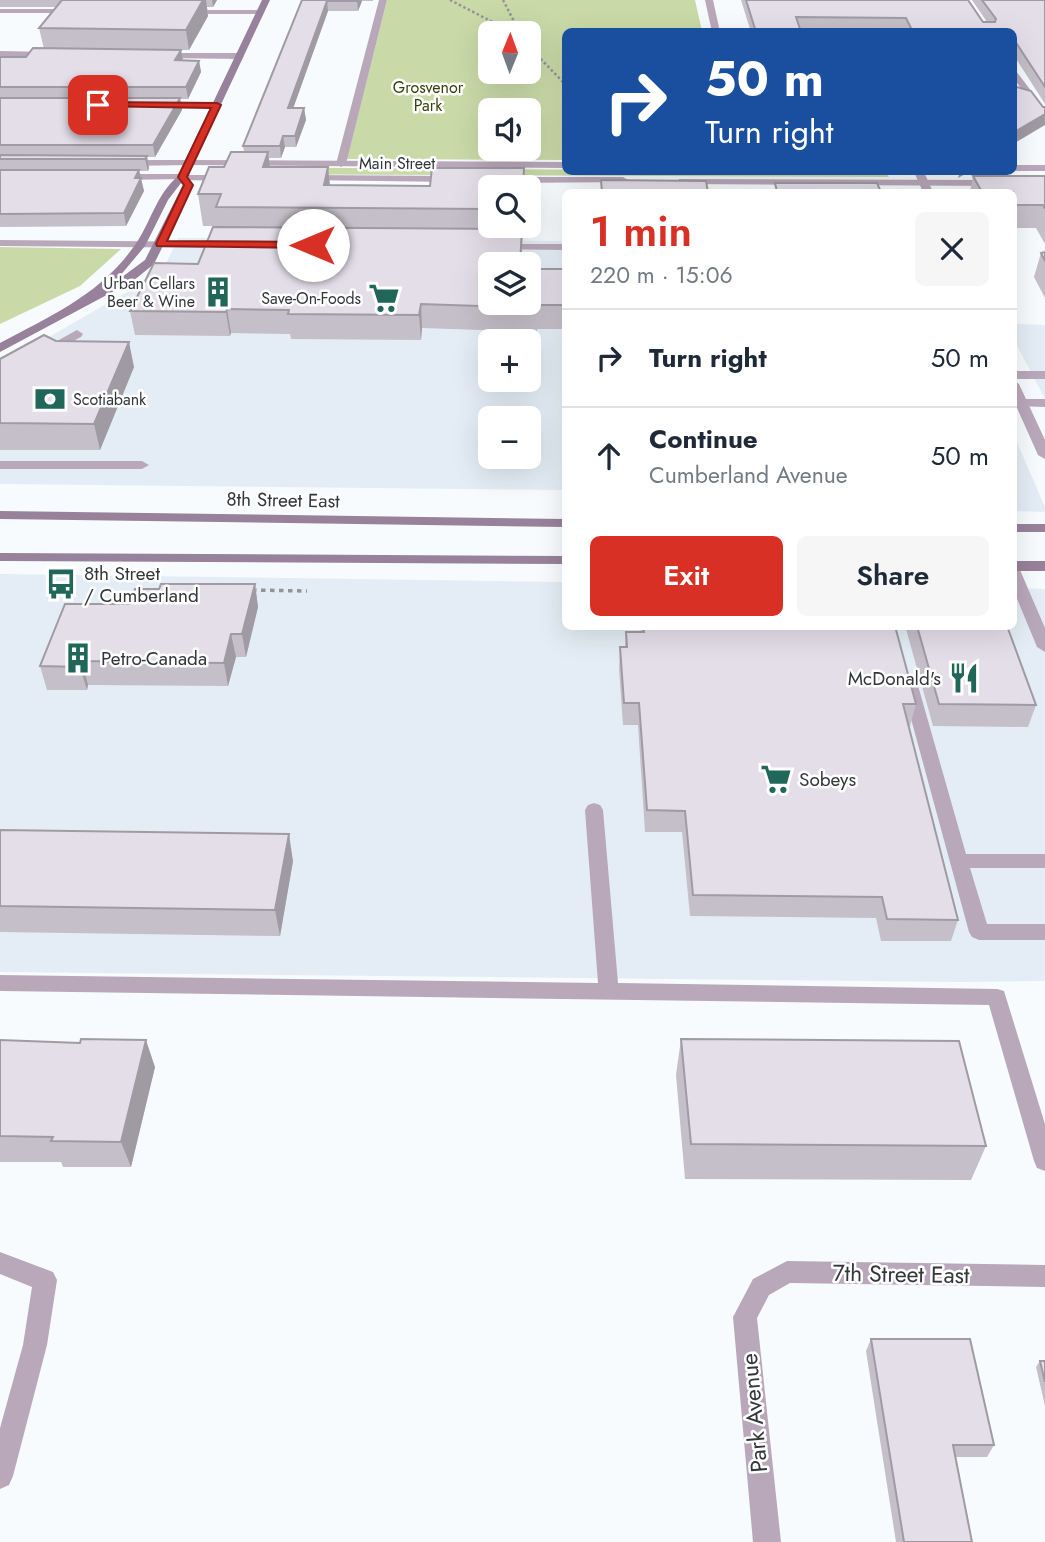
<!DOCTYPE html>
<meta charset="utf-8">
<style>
:root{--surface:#fff;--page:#f6f6f7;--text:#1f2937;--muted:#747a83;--line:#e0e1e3;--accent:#d93025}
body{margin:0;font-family:Jost,sans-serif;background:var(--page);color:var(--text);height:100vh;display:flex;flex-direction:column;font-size:26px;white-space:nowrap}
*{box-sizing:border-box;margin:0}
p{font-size:23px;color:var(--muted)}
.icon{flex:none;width:38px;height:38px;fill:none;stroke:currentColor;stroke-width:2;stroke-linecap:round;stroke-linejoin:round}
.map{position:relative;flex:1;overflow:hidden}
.drawer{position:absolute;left:562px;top:189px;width:455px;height:441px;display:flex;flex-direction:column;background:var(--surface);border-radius:10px;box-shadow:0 7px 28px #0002}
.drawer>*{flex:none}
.guide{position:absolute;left:562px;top:28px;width:455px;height:147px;border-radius:10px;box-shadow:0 7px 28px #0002;background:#1a4fa0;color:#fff;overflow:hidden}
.needle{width:46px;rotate:1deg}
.buttons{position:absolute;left:478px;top:21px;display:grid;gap:14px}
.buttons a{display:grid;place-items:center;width:63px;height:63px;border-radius:10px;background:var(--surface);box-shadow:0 7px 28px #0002;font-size:35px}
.pin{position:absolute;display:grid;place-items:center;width:60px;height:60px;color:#fff;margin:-30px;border-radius:14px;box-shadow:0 4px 10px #0006}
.me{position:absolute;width:77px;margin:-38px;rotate:270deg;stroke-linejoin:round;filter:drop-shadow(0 0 5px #0008)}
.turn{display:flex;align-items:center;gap:24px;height:147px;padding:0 28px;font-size:32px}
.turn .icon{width:91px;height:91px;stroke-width:2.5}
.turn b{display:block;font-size:49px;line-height:60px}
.round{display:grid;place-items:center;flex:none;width:74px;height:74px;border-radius:10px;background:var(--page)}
.overview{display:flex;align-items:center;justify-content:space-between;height:119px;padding:0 28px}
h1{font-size:42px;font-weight:600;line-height:52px;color:var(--accent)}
.action{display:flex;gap:14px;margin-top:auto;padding:14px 28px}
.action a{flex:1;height:80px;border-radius:10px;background:var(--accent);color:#fff;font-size:28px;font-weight:600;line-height:80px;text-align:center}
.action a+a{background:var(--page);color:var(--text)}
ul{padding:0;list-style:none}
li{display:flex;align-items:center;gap:21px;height:98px;padding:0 28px;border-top:2px solid var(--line)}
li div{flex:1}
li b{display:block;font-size:26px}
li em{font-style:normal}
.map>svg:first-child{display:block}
</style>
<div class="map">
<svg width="1045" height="1542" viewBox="0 0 1045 1542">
<rect width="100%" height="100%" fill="#f7fbfe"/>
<!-- built -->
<path fill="#e4edf5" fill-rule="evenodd" d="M178,238L565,241V490L0,484V365L162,272ZM490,264H528V303H490ZM490,341H528V380H490ZM490,418H528V457H490Z
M1013,324L1045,325V399L1013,338Z
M1013,433L1045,507V512L1013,511Z
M0,574L565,582V626H1013V588L1045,589V981L962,982L0,972Z"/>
<!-- green -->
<path fill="#c9daa8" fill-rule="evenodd" d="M387,0H695L702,31L565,32V160L347,159ZM490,33H528V72H490ZM490,110H528V149H490Z
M220,167L885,172L889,177L217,174Z
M0,247L121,249L80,286L0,324Z"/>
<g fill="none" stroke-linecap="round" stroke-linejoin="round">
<!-- path-far1 -->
<path stroke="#919598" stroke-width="2.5" stroke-dasharray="2.5 2.5" stroke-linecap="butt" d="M450,0L514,33
M503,0L520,33
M528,53H535L565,84"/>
<!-- path -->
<path stroke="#919598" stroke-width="3.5" stroke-dasharray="4.5 4.5" stroke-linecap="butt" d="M252,590L307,591"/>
<!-- service -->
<path fill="#b9a8ba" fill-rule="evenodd" d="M379,0H387L346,164L341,167L336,164Z
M0,9H75L79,11L75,13H0Z
M183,10H260L264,12L260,14H180Z
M1013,67L1045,109V119L1042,118L1013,77Z
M157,102H217L222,105L217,108L154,107L152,105Z
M0,240L229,242L234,245L229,248L0,246Z
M499,244H565V250L495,249V245Z
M77,330L83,334L81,337L47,355L37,352Z
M1013,371H1045V379H1013Z
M1022,399H1045V407L1017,406L1016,403Z
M0,461H142L149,465L142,469H0Z
M1013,566L1020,570L1045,628V652L1037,647L1013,589Z
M909,677L917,682L966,854H1045V868H970L987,924H1045V940H979L972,937L969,932L901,682Z
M594,803L600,805L603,810L618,983L997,989L1004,991L1045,1124V1171L1037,1168L1034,1161L989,1005L0,991V975L598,983L585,810L588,805Z"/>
<!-- minor -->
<path fill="#b9a8ba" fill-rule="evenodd" d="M705,0H713L720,32H712Z
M0,51L52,52L56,55L52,58L0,57Z
M158,53H240L244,56L240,59L161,58Z
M189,160L192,161V165L126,166L121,163L126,160Z
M914,172H924L933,192H923Z
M182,174L187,177L186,179L119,180L114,177L119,174Z
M1013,380L1019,384L1045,440V459L1038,455L1013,399Z
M0,1252L53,1272L57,1280L47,1345L13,1476L9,1485L0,1489V1428L23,1345L32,1287L0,1274Z
M787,1261L1045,1265V1287L790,1283L769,1295L757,1318L781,1542H753L733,1317L753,1279Z"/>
<!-- tertiary -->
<path fill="#b9a8ba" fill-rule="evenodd" d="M189,160L565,162V168L186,165V161Z
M1013,165H1045V171H1013Z
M178,175H228L233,178L228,181L182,180L177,177Z
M308,175L452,176L457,179L452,182L304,180L303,178Z
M623,177L628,180L627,182L501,183L496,180L501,177Z
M679,179L994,180L999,183L994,186L683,184L678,181Z"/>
<!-- secondary -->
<path fill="#98819b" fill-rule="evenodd" d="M262,0H270L187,177L193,185L154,264L133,281L0,352V343C52,315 100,295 135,245C151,222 156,195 178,176ZM181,183L183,185L145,260L114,283L145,246L168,200Z
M0,511L565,519V527L0,519Z
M1013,524H1045V532H1013Z
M0,553L565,556V564L0,561Z
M1013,561H1045V571H1013Z"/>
</g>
<!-- wall -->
<path fill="#c4bfc8" d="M0,0H217L213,7H207L208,16L189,50H181L183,60L199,61L201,72L188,99H180L182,110L155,157H147L149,168L148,171H139L144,191L126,226L0,227V57H26L44,49L39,28L56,7H0Z
M302,0H373V1H362L358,11H328L293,108H304L306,120L296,147H285L281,158H269L270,167H328L330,185L430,186L524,168V187H490V226H523L521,264H490V303L565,269V323H564V329H537V332L422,328L421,340L291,339L290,334L231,333L230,336L135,335L130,311L198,264L219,227V226H203L198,194L224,167L244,152L243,146Z
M741,0H968L983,22H987L972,0H1045V104L1013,54V32H905L904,30L800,29L801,32H751Z
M973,176H1045V244L1036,228H1013V192H970Z
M1045,252V298L1034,277L1041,253Z
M56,341L134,367L100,450H0V359Z
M255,584L258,607L246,657H236L228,686L88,685L87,690H47L40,666L130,604L159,589Z
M640,626H895L916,704L910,726H908L958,920L951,941H881L876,918L690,916L682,832H645L638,725H623L619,669L620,647H625L626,632H641Z
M906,626H1007L1036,705L1028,727L933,726L906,629Z
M0,830L293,861L280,936L0,932Z
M681,1039L986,1146L971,1180L685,1179L676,1075Z
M0,1040L155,1067L131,1167H63L61,1162H0Z
M871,1339L994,1445L987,1457H956L972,1542H896L866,1351Z
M1040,1361H1045V1406L1036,1367Z"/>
<!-- shaded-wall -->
<path fill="#a09ba2" d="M203,0H206L208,16L189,50L186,30Z
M212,0H217L213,7Z
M357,0H361L362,1L358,11Z
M327,1L328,11L289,120L288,108Z
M181,50L183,61L175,60Z
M199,61L201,72L188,99L186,87Z
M180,98L182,110L155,157L153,145Z
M304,108L306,120L296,147L295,136Z
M1045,114V125L1013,144V133Z
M283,136L285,147L281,158L280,146Z
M268,152L272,182L263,167Z
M147,156L149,168L148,171L145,159Z
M328,167L331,198L324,185Z
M139,170L144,191L126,226L124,213L135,178Z
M960,172H969L958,178Z
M421,304L422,328L421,340L419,315Z
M227,309L231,333L230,336L226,312Z
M129,342L134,367L100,450L94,424Z
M255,584L258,607L246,657L242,634Z
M231,634L236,657L228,686L224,663Z
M82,661L88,685L87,690L80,667Z
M289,834L293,861L280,936L275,910Z
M146,1040L155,1067L131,1167L121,1142Z"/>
<!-- building -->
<path fill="#e4dee8" stroke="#a09ba2" stroke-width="2" d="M62,0H203L186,30L39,28Z
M302,0H357V1H327L288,108H304L295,136H283L280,146H243Z
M746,0H968L983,22H995L996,19L982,0H1045V87L1013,38V32H1009L1008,30L950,29L951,32H913L906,18L796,17L801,32H756Z
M33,48L181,50L175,60L199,61L186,87H0V57H26Z
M1013,86L1031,91L1043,107H1045V114L1013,133Z
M0,98H180L153,145H0Z
M231,152H268L263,167H328L324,185L430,186L432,168H524L523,187H490V209L216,207L221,194H198L209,167H224Z
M0,155L147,156L145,159H0Z
M0,170H139L135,178H141L124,213L0,214Z
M973,176H1045V209L1043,205H1013V192H982Z
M601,180L706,181L708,192H602Z
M775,183H877L881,192H777Z
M213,227L522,229L520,264H490V303H528V269H565V299H564V305H537V308L421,304L419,315L288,314L289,310L227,309L226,312L130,311L154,263L198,264Z
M1045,252V261L1041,253Z
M44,335L56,341L129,342L94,424L0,423V359Z
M161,584H255L242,634H231L224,663L82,661L80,667L40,666L65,604H130L135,589H159Z
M643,626H895L916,704H903L958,920L887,919L882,897L693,895L685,811L647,810L639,703H624L620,647H627L626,632H644Z
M917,626H1007L1036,705L939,704Z
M0,830L289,834L275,910L0,906Z
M81,1039L146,1040L121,1142L51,1141L53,1137L0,1136V1040L80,1043Z
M681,1039L959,1041L986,1146L691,1144Z
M871,1339H970L994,1445H953L972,1542H904Z
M1040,1361H1045V1382Z"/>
<!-- route -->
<path fill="#d93025" stroke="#8d1f18" stroke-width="2" d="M98,102L217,103L221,105L187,177L193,185L167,241L313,242L318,245L313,248L157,246L156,244L184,185L178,177L211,108L95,106Z"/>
<!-- icons -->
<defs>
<g id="building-bare" transform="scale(2.415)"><path d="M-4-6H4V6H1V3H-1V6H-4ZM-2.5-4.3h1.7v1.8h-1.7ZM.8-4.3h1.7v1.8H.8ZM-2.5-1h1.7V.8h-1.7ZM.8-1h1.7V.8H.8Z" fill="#206659" stroke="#fff" stroke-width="2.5" paint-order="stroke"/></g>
<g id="supermarket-bare" transform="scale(2.415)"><path d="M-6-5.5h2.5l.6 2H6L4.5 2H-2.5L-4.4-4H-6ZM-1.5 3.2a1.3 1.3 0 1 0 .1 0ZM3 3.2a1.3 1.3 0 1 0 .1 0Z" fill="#206659" stroke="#fff" stroke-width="2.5" paint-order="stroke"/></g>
<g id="bank-bare" transform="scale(2.415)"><path d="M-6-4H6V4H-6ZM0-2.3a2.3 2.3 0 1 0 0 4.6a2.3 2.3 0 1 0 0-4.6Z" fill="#206659" stroke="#fff" stroke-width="2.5" paint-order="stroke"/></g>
<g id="bus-bare" transform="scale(2.415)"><path d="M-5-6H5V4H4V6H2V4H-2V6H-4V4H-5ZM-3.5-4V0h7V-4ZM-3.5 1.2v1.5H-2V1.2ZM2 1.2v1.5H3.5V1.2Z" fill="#206659" stroke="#fff" stroke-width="2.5" paint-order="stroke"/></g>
<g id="restaurant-bare" transform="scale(2.415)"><path d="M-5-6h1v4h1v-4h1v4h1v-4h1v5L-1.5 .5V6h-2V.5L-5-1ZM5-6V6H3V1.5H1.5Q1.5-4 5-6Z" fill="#206659" stroke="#fff" stroke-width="2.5" paint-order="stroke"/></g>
</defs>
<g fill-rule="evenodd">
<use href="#building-bare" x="218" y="292"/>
<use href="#supermarket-bare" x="384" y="298"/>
<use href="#bank-bare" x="50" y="399"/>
<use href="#bus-bare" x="61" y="584"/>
<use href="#building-bare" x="78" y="658"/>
<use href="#restaurant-bare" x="964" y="678"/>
<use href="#supermarket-bare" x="776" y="779"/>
</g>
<g text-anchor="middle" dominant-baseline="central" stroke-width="5" stroke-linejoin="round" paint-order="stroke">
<!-- far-park labels -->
<g font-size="16" fill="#324009" stroke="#fff">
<text x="428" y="87">Grosvenor<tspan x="428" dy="18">Park</tspan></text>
</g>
<!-- far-street labels -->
<g font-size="16" fill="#33373a" stroke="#fff">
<text x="397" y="163">Main Street</text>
</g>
<!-- far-poi labels -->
<g font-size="16" fill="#33373a" stroke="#fff" text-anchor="end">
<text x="195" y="283">Urban Cellars<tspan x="195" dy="18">Beer &amp; Wine</tspan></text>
<text x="361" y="298">Save-On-Foods</text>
<text x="73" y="399" text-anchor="start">Scotiabank</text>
</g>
<!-- street labels -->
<g font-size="19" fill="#33373a" stroke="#fff">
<text transform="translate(283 500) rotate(1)">8th Street East</text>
</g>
<!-- poi labels -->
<g font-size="19" fill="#33373a" stroke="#fff" text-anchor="start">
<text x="84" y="573">8th Street<tspan x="84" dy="22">/ Cumberland</tspan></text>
<text x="101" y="658">Petro-Canada</text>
<text x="941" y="678" text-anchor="end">McDonald's</text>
<text x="799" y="779">Sobeys</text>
</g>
<!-- near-street labels -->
<g font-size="23" fill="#33373a" stroke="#fff">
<text transform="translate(901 1274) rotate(1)">7th Street East</text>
<text transform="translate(754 1413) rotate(-95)">Park Avenue</text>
</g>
</g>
</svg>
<div class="buttons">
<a><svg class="needle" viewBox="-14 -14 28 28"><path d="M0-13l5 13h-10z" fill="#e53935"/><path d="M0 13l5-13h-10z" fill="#747a83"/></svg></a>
<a><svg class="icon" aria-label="sound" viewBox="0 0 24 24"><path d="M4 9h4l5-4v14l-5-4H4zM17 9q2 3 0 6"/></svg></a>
<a><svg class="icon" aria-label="search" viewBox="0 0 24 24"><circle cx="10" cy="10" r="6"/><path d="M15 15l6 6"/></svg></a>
<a><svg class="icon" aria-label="layers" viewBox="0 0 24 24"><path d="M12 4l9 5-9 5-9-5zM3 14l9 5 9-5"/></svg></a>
<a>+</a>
<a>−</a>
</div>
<div class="pin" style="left:98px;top:105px;background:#d93025"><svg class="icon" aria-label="arrive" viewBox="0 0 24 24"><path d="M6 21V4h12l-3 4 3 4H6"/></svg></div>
<svg class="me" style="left:313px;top:245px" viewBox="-20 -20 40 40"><circle r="19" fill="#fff"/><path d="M0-13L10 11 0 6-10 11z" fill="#d93025"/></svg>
<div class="guide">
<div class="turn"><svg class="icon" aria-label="right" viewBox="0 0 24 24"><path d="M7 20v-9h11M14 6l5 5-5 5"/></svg><div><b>50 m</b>Turn right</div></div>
</div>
<section class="drawer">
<div class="overview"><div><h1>1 min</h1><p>220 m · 15:06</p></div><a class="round"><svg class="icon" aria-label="close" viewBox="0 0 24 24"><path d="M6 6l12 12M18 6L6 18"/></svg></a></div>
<ul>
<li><svg class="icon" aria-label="right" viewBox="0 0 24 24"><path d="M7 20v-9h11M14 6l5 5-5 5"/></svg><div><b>Turn right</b></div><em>50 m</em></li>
<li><svg class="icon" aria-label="ahead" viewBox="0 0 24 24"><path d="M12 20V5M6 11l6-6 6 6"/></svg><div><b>Continue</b><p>Cumberland Avenue</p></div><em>50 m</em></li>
</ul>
<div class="action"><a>Exit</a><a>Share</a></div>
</section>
</div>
